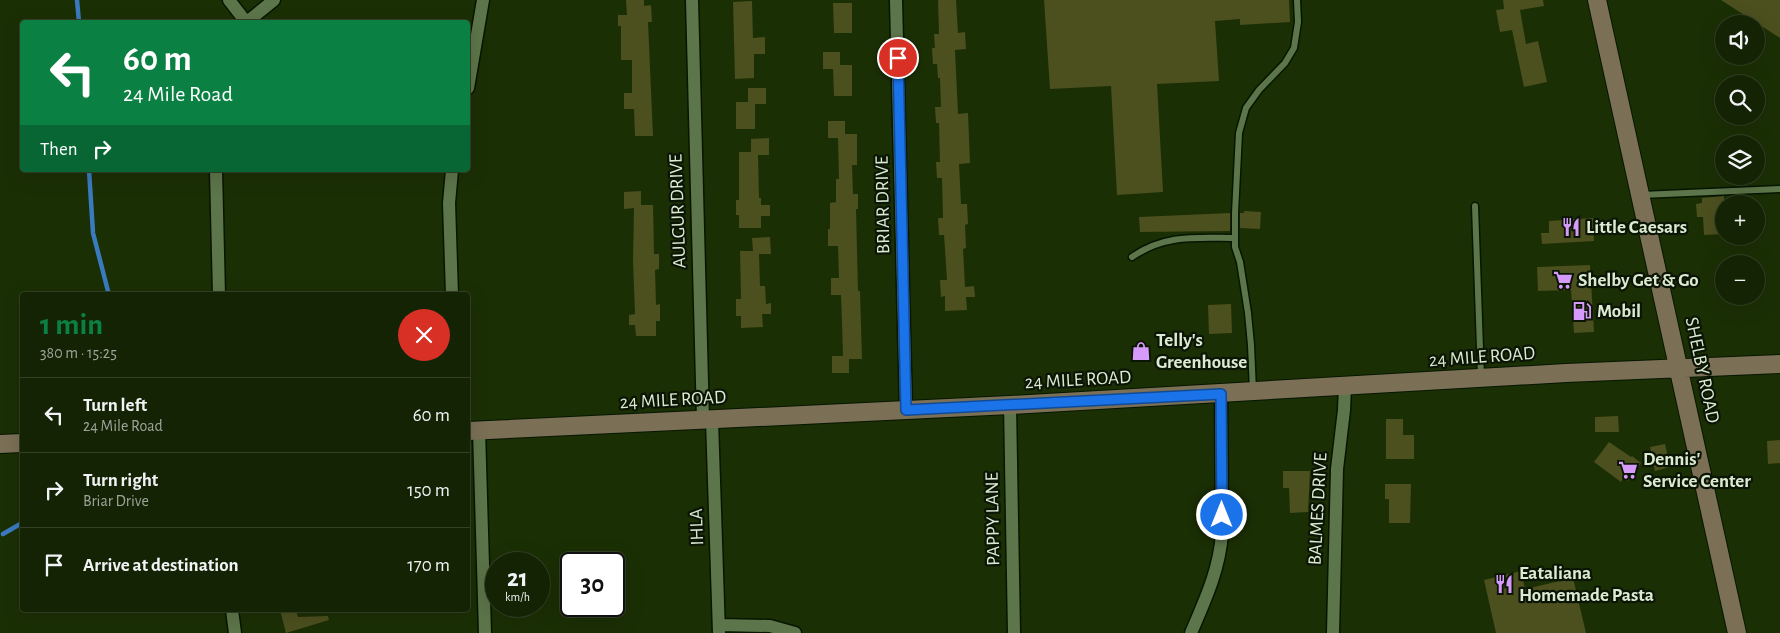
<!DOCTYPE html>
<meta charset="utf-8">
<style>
:root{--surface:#142304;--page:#212f13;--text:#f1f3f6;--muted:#9da49a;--line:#334026;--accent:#0b8043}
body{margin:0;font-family:"Alegreya Sans",sans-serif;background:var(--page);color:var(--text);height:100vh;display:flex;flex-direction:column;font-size:19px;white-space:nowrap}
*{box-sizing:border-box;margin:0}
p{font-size:16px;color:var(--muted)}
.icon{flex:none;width:28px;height:28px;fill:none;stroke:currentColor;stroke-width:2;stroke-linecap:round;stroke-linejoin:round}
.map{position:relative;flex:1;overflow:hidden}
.side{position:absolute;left:20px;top:292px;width:450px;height:320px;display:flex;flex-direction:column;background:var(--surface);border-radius:5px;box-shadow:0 5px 20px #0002,0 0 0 1px var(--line)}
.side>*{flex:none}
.top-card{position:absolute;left:20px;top:20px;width:450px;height:152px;border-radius:5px;box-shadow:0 5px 20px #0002,0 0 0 1px var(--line);background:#0b8043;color:#fff;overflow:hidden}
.tools{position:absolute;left:1715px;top:15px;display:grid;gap:10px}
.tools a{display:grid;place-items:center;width:50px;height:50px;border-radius:50%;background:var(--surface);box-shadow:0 5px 20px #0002,0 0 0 1px var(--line);font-size:25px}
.speed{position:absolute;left:485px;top:552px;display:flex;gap:10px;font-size:25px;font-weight:700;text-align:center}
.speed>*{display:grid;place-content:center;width:65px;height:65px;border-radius:50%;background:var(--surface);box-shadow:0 5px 20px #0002,0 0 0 1px var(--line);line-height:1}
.speed small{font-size:12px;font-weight:400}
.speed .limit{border:2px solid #111;border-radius:8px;background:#fff;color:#111}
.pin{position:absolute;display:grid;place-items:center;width:42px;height:42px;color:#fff;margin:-21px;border:2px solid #fff;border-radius:50%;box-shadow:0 1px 5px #0007}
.me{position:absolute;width:55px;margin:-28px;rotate:0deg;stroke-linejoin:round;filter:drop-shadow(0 0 4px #0008)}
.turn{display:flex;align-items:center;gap:18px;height:105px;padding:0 20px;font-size:22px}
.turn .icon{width:65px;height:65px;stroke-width:2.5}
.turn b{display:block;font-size:35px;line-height:42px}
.then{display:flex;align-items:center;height:48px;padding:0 20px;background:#0003;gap:10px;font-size:19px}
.round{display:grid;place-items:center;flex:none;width:52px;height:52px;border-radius:26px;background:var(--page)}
.overview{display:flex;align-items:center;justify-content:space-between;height:85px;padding:0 20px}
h1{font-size:30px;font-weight:600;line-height:38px;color:var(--accent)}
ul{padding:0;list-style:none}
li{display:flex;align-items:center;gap:15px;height:75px;padding:0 20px;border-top:1px solid var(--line)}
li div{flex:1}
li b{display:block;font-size:19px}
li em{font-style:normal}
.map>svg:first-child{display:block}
</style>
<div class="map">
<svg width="1780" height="633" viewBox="0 0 1780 633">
<rect width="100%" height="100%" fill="#1b2f05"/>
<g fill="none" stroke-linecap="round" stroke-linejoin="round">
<!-- stream -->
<path stroke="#3a7abe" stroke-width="4.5" d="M77,0L79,22
M89,170L93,233L109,295
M3,534L22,523"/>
</g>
<!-- building -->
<path fill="#4c4f1e" d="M626,0H644V6L651,5L652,22H648L653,136H635L634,109H624V93H632V60H621V26H618V15H627Z
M938,0H956L958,33L965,32L966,49L955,50L958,114L968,113L970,163L959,164L961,204H967L968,224L965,225L966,248L963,249L965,287L974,286L975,297H966L967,310L945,311V296L941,297L940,280H947L945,249L944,235H939L938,218H943L942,178H937L936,162H940L939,123H936L935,107H941L940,78H938L937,64H933L932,48H935L934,34H939Z
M1044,0H1289L1290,22L1240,25V19L1215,21L1219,81L1157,84L1163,192L1117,195L1111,86L1050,89Z
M1503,0H1543L1544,6L1520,10L1526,44L1538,41L1547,82L1524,87L1512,30L1500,32L1496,10L1504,9Z
M1721,0H1780V38Z
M752,1L753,38L765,37V54H754V78L735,79L733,2Z
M833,3H852V33H834Z
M823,52H840V65H852V96H834L833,69H823Z
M748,88H766V104H755V129H736V102H748Z
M828,121H845V134H857V165H852L853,194H858V209H856L858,291H860L862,359H849V373H832V356H843L842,322L841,295H831V278H839L838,246H828V229H830V203L836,202V179H839L838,138H828Z
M769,138V155H758L759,198H761V205H770V216H761V228H739V215H736V200H739V152H751V139Z
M641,191V205H653L654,254H659V269L655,270L656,305L660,304V321H656V336H636L635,325H629V315L635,314L633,262L634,208L624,209V192Z
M1724,196V234L1704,235L1703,217H1697L1696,204L1702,203V198Z
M1244,211L1261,212L1260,229L1240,228V213H1244Z
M1230,213V231L1140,232L1139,217Z
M1593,218L1594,241L1542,244L1541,233H1549V221Z
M770,237L771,254H759L760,286H765L766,304L771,303V314H762L763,327L741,328V316H736V299H741L740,251H753L752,238Z
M1590,265L1594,332L1574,333L1571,290L1538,291L1537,267Z
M1231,304L1232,333L1209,334L1208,305Z
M1618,416L1619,432H1595V417Z
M1386,419H1403V435H1414V459H1386Z
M1780,440V463L1768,464L1767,441Z
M1609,442L1631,457L1632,456L1641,463L1628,481L1623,478L1621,482L1594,462Z
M1665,444L1670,467L1655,471L1650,447Z
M1283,471H1310L1308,512L1290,513L1289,488H1283Z
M1385,484H1411L1410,523H1389V499H1385Z
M1521,571L1525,589L1573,578L1586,633H1496L1484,580Z
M280,610H296L298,617L328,616L329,620L286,633Z"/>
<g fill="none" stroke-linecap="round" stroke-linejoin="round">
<!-- lane casing -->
<g stroke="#071600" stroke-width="9">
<path id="lane" d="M1641,195L1780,189
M1475,206L1481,377
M1132,257C1165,234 1196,238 1235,238
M1253,391L1251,345L1248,313L1240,262L1235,247V213L1239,133L1246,108L1259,90L1285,63L1294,48L1298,22L1297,0"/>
</g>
<!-- street casing -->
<g stroke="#071600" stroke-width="15">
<path id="street" d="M229,0L246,22
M692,0L703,420
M896,0L906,410
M247,22L274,0
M468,88L483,0
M216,170L219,295
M452,295L449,203L452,170
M1010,405L1014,633
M712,420L719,633
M479,430L485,633
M232,610L235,633
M720,625L770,626L795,633
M1191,633C1205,600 1219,571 1222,534L1221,393
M1333,633L1337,469L1344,410L1345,386"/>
</g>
<!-- secondary casing -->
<g stroke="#071600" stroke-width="20">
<path id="secondary" d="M1597,0L1737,633
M468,431L1010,405L1566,373L1780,364
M0,444L22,443"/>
</g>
<!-- lane -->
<use href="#lane" stroke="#5d754a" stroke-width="6"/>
<!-- street -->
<use href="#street" stroke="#5d754a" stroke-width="12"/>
<!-- secondary -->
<use href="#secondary" stroke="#7b7056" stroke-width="18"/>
</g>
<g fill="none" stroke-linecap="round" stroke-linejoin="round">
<!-- route casing -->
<g stroke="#114b97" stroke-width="12">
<path id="route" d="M898,58L906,410L1221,394L1222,515"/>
</g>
<!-- route -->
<use href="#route" stroke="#1a73e8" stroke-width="9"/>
</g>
<!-- icons -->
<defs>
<g id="restaurant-bare" transform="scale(1.5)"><path d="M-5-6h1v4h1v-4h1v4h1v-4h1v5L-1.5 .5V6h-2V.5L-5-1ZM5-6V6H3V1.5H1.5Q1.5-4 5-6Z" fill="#d69bfa" stroke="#0b1505" stroke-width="2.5" paint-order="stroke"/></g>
<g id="supermarket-bare" transform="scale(1.5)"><path d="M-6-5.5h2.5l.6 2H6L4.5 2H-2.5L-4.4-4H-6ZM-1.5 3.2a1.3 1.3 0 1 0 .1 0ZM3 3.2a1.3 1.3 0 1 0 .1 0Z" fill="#d69bfa" stroke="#0b1505" stroke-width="2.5" paint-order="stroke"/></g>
<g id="fuel-bare" transform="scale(1.5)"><path d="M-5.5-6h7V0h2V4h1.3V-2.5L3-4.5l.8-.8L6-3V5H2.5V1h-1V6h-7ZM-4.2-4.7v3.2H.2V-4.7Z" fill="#d69bfa" stroke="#0b1505" stroke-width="2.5" paint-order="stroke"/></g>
<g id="shop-bare" transform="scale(1.5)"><path d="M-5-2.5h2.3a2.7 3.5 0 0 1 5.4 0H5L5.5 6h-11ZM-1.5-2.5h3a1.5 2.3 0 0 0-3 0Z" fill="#d69bfa" stroke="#0b1505" stroke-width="2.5" paint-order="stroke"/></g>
</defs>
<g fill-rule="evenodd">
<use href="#restaurant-bare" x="1571" y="227"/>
<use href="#supermarket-bare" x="1563" y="280"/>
<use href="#fuel-bare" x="1582" y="311"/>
<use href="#shop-bare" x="1141" y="351"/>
<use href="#supermarket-bare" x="1628" y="470"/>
<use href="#restaurant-bare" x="1504" y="584"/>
</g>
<g text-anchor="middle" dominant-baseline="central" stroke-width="4.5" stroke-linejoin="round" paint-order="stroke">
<!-- street labels -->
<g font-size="19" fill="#dcead2" stroke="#0b1505">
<text transform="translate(883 205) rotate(-91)">BRIAR DRIVE</text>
<text transform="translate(678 211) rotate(-92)">AULGUR DRIVE</text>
<text transform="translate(1482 357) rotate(-4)">24 MILE ROAD</text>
<text transform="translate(1702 370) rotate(78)">SHELBY ROAD</text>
<text transform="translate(1078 380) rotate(-3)">24 MILE ROAD</text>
<text transform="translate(673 400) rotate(-3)">24 MILE ROAD</text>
<text transform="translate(1318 509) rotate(-87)">BALMES DRIVE</text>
<text transform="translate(993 519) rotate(-91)">PAPPY LANE</text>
<text transform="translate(697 527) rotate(-92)">IHLA</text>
</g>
<!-- poi labels -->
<g font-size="19" font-weight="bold" fill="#dcead2" stroke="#0b1505" text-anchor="start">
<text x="1586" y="227">Little Caesars</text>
<text x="1578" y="280">Shelby Get &amp; Go</text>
<text x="1597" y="311">Mobil</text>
<text x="1156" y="340">Telly's<tspan x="1156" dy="22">Greenhouse</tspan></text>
<text x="1643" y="459">Dennis'<tspan x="1643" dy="22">Service Center</tspan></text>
<text x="1519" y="573">Eataliana<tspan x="1519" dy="22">Homemade Pasta</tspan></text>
</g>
</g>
</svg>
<div class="tools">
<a><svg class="icon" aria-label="sound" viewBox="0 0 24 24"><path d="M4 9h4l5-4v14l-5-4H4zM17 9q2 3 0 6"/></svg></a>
<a><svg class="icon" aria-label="search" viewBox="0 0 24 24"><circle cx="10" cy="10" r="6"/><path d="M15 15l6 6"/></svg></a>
<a><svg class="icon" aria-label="layers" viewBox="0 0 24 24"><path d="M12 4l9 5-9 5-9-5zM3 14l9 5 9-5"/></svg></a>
<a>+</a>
<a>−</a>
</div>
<div class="speed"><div>21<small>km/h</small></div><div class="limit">30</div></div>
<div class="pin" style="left:898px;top:58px;background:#d93025"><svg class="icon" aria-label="arrive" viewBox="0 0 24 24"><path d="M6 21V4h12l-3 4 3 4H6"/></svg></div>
<svg class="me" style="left:1222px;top:515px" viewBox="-20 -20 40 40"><circle r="17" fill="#1a73e8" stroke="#fff" stroke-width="3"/><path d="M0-11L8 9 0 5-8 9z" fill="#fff"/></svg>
<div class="top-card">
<div class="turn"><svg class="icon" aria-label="left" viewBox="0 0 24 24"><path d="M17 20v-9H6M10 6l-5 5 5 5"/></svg><div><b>60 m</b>24 Mile Road</div></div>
<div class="then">Then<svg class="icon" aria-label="right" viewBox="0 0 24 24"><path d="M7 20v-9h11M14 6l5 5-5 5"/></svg></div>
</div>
<section class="side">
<div class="overview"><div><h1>1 min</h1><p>380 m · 15:25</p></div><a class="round" style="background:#d93025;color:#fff"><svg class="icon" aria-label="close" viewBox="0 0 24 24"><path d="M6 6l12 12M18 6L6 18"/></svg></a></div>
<ul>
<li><svg class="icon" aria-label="left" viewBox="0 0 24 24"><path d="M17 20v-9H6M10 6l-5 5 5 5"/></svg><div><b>Turn left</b><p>24 Mile Road</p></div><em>60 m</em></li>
<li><svg class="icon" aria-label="right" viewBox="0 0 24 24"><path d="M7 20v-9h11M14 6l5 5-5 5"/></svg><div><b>Turn right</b><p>Briar Drive</p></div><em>150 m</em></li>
<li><svg class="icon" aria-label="arrive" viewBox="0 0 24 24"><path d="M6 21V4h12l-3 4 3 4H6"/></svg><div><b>Arrive at destination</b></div><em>170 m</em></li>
</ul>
</section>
</div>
